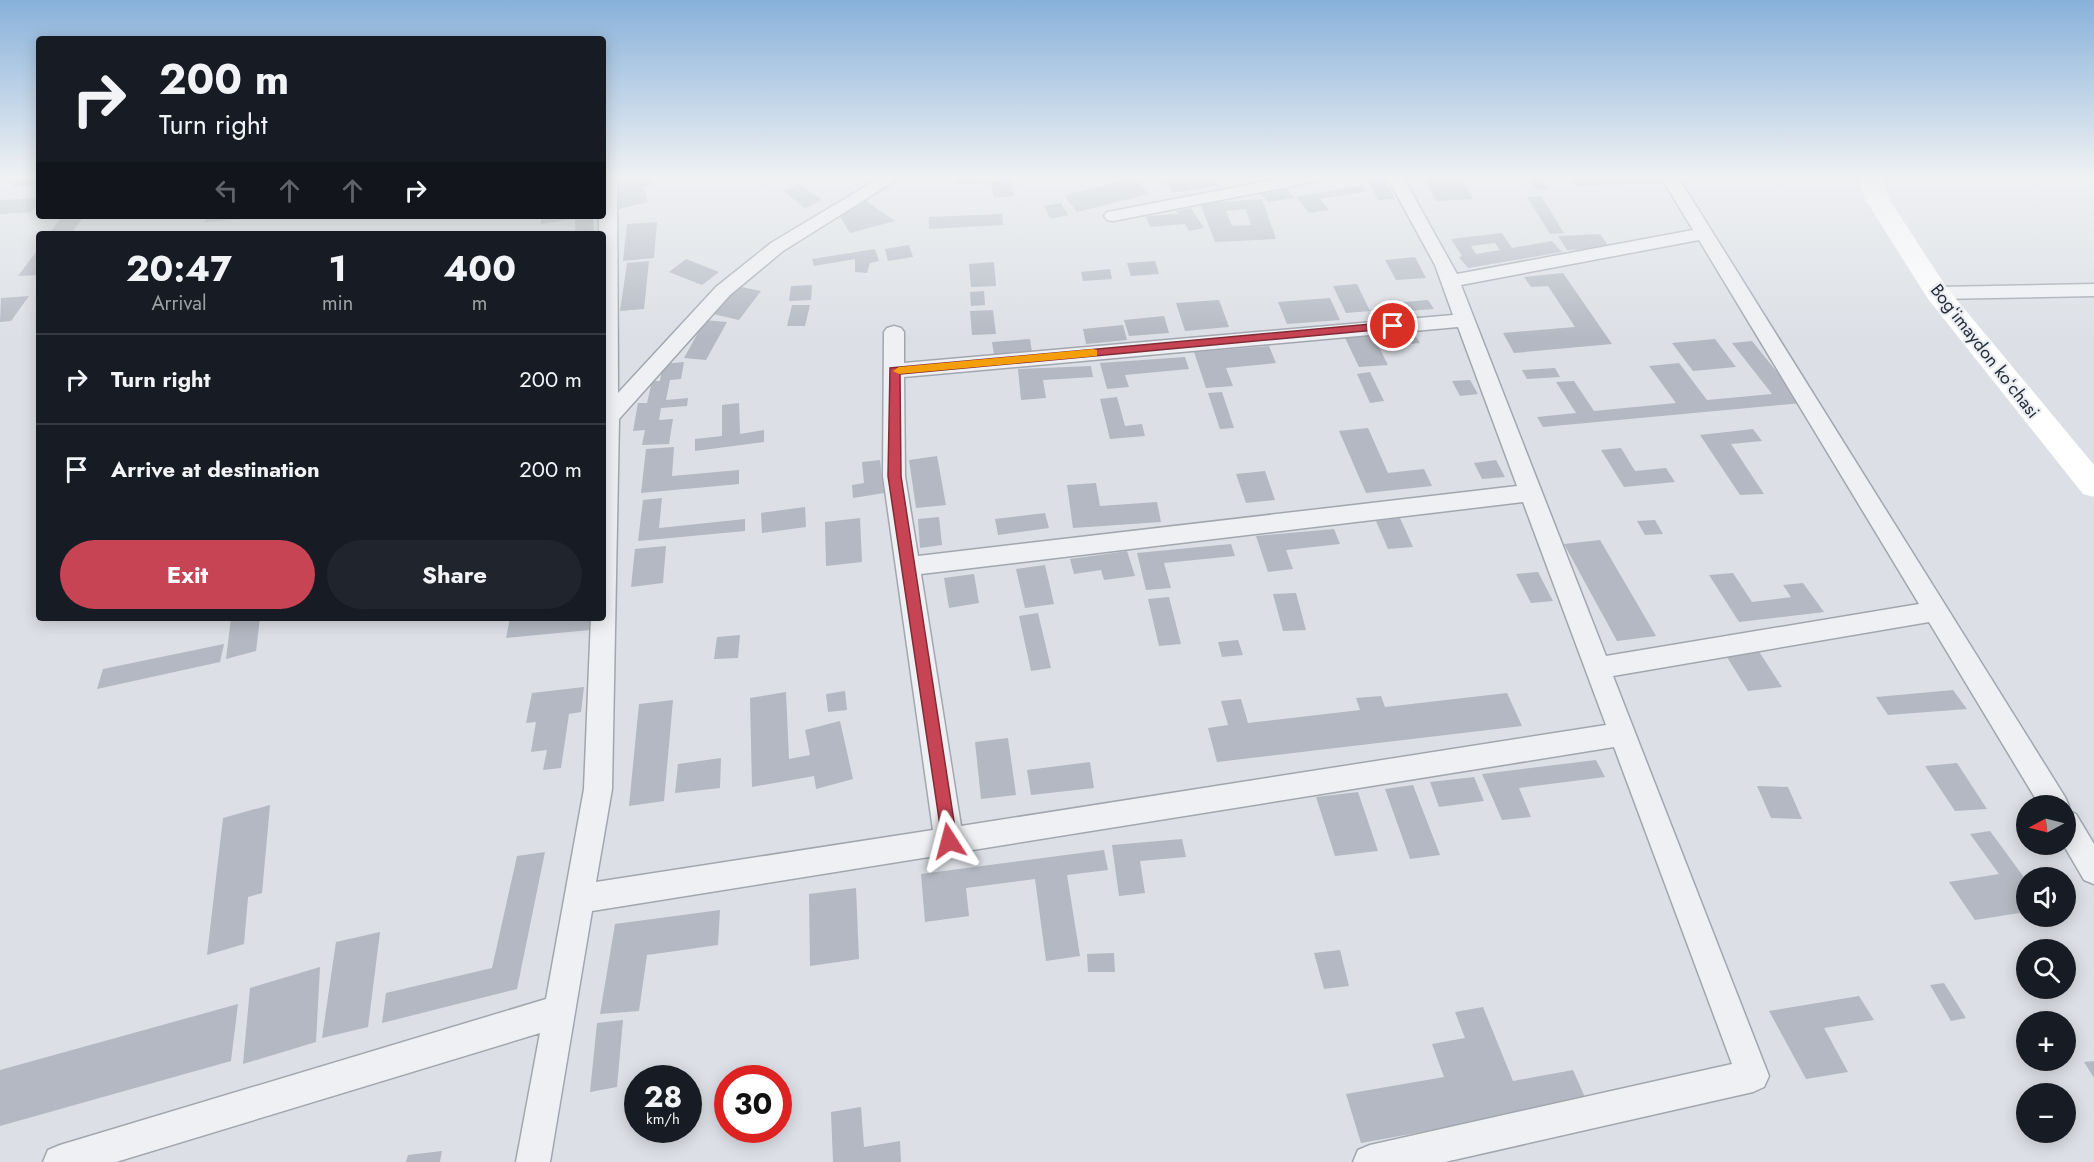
<!DOCTYPE html>
<meta charset="utf-8">
<style>
:root{--surface:#171b24;--page:#20242c;--text:#f1f3f6;--muted:#9ea1a6;--line:#363941;--accent:#c74454}
body{margin:0;font-family:Jost,sans-serif;background:var(--page);color:var(--text);height:100vh;display:flex;flex-direction:column;font-size:22px;white-space:nowrap}
*{box-sizing:border-box;margin:0}
p{font-size:20px;color:var(--muted)}
.icon{flex:none;width:33px;height:33px;fill:none;stroke:currentColor;stroke-width:2;stroke-linecap:round;stroke-linejoin:round}
.map{position:relative;flex:1;overflow:hidden}
.panel{position:absolute;left:36px;top:231px;width:570px;height:390px;display:flex;flex-direction:column;background:var(--surface);border-radius:6px;box-shadow:0 3px 15px #0003}
.panel>*{flex:none}
.hud{position:absolute;left:36px;top:36px;width:570px;height:183px;border-radius:6px;box-shadow:0 3px 15px #0003;background:#171b24;color:var(--text);overflow:hidden}
.needle{width:39px;rotate:263deg}
.fabs{position:absolute;left:2016px;top:795px;display:grid;gap:12px}
.fabs a{display:grid;place-items:center;width:60px;height:60px;border-radius:50%;background:var(--surface);box-shadow:0 3px 15px #0003;font-size:30px}
.speed{position:absolute;left:624px;top:1065px;display:flex;gap:12px;font-size:30px;font-weight:700;text-align:center}
.speed>*{display:grid;place-content:center;width:78px;height:78px;border-radius:50%;background:var(--surface);box-shadow:0 3px 15px #0003;line-height:1}
.speed small{font-size:15px;font-weight:400}
.speed .limit{border:9px solid #d22;background:#fff;color:#111}
.pin{position:absolute;display:grid;place-items:center;width:51px;height:51px;color:#fff;margin:-26px;border:3px solid #fff;border-radius:50%;box-shadow:0 2px 6px #0007}
.me{position:absolute;width:66px;margin:-33px;rotate:351deg;stroke-linejoin:round;filter:drop-shadow(0 0 4px #0008)}
.turn{display:flex;align-items:center;gap:21px;height:126px;padding:0 24px;font-size:27px}
.turn .icon{width:78px;height:78px;stroke-width:2.5}
.turn b{display:block;font-size:42px;line-height:51px}
.lanes{display:flex;align-items:center;height:57px;padding:0 24px;background:#0003;justify-content:center;gap:30px;direction:ltr}
.lanes .off{opacity:.35}
.eta{display:flex;justify-content:space-evenly;align-items:center;height:102px;text-align:center}
.eta b{font-size:36px;font-weight:700;line-height:42px}
.action{display:flex;gap:12px;margin-top:auto;padding:12px 24px}
.action a{flex:1;height:69px;border-radius:36px;background:var(--accent);color:#fff;font-size:24px;font-weight:700;line-height:69px;text-align:center}
.action a+a{background:var(--page);color:var(--text)}
ul{padding:0;list-style:none}
li{display:flex;align-items:center;gap:18px;height:90px;padding:0 24px;border-top:2px solid var(--line)}
li div{flex:1}
li b{display:block;font-size:22px}
li em{font-style:normal}
.map>svg:first-child{display:block}
</style>
<div class="map">
<svg width="2094" height="1162" viewBox="0 0 2094 1162">
<rect width="100%" height="100%" fill="#dcdfe5"/>
<!-- building -->
<path fill="#b3b8c2" fill-rule="evenodd" d="M20,177H39V185L12,187Z
M613,177H650L649,186L643,187L648,202L615,210Z
M956,177H983V182L956,183Z
M1163,177H1198L1200,179L1213,177L1218,185L1173,193Z
M1424,177H1461L1473,199L1436,201Z
M1527,177H1540L1548,189L1535,190Z
M1571,177H1663L1667,182L1577,186Z
M1134,178L1149,194L1077,212L1064,195Z
M1010,180L1014,196L994,198L991,182Z
M1385,180L1395,199L1378,200L1369,181Z
M799,184L822,200L805,208L783,191Z
M1362,185L1367,191L1320,199L1329,210L1309,213L1296,197Z
M1287,189L1294,198L1268,202L1261,194Z
M1541,196L1564,233L1550,234L1527,197Z
M39,198V202L31,212L0,214V200Z
M1262,199L1276,239L1215,242L1200,203ZM1246,209L1251,225L1232,226L1226,211Z
M866,201L895,221L850,233L839,215Z
M1061,203L1068,215L1050,219L1044,206Z
M1191,208L1204,228L1189,231L1185,224L1150,227L1146,216L1178,214L1176,211Z
M1002,214L1003,225L929,229V217Z
M62,216H84L71,234H49Z
M207,216H256V218L204,222Z
M541,216H580V219L593,217L594,234H575V219L541,224Z
M657,222L654,258L623,261L627,224Z
M1502,233L1512,248L1552,241L1562,252L1468,268L1459,257L1462,256L1451,239ZM1495,243L1500,250L1476,254L1471,246Z
M1600,234L1610,248L1567,250L1558,236Z
M909,245L913,257L888,261L885,249Z
M39,248V275L18,276Z
M875,249L879,261L870,263L867,273L855,272V259L814,266L812,259Z
M1415,257L1426,278L1396,280L1385,260Z
M686,259L719,272L702,285L669,272Z
M649,261L644,309L620,311L627,263Z
M1155,261L1159,274L1131,276L1127,263Z
M994,262L996,286L971,287L969,264Z
M1110,269L1112,279L1083,281L1081,272Z
M1563,273L1612,344L1514,353L1503,333L1575,327L1548,286L1531,287L1524,277Z
M1357,284L1370,311L1346,313L1333,286Z
M812,285L811,300L789,301L791,286Z
M736,286L761,291L739,320L713,314Z
M984,291L985,305L971,306L970,292Z
M29,296L11,321L0,322L1,298Z
M1330,298L1340,320L1287,324L1278,302Z
M1219,300L1229,327L1185,331L1176,303Z
M1428,300L1434,309L1396,312L1391,303Z
M792,305H810L805,326H787Z
M993,310L996,334L972,335L970,311Z
M1164,316L1169,333L1129,336L1124,320Z
M705,320L727,322L706,360L684,358Z
M1123,325L1127,340L1086,344L1083,329Z
M1414,333L1420,343L1379,347L1388,365L1359,367L1345,338Z
M1030,339L1032,352L994,355L992,342Z
M1715,339L1736,367L1693,371L1672,343Z
M1752,341L1802,403L1543,427L1537,417L1576,413L1556,382L1574,381L1594,411L1676,403L1649,366L1679,363L1707,400L1772,394L1732,343Z
M1269,346L1276,363L1226,368L1233,386L1206,388L1194,352Z
M1185,357L1189,369L1125,375L1129,387L1107,389L1100,363Z
M684,362L681,379L670,380L666,400L688,398L687,406L661,408L659,420L673,419L669,444L642,445L645,430L633,431L638,403H647L652,381H660L663,364Z
M1091,366L1093,377L1043,380L1046,398L1021,400L1018,369Z
M1555,368L1560,377L1527,379L1522,370Z
M1370,372L1384,401L1370,403L1357,374Z
M1470,380L1478,394L1460,396L1452,381Z
M1222,392L1234,428L1220,429L1208,393Z
M1117,397L1125,426L1142,424L1145,436L1110,439L1100,399Z
M739,403L740,434L764,430V442L695,451V439L722,436V405Z
M1368,428L1388,473L1424,469L1432,486L1366,493L1339,431Z
M1753,429L1762,441L1731,444L1764,494L1740,495L1700,435Z
M674,447L672,476L739,470V484L641,493L646,449Z
M1621,448L1635,471L1666,468L1675,482L1624,487L1601,450Z
M937,456L946,505L916,508L909,460Z
M880,460L884,493L853,498L852,485L864,483L862,462Z
M1496,460L1505,477L1482,479L1474,463Z
M1265,471L1275,500L1246,503L1236,474Z
M1096,483L1100,506L1157,502L1161,522L1073,528L1067,485Z
M662,498L659,528L745,519V531L638,541L643,500Z
M805,507L806,527L762,533L761,513Z
M1045,513L1049,528L998,535L995,519Z
M939,517L942,545L920,548L918,519Z
M860,518L862,562L826,566L825,522Z
M1400,518L1413,547L1388,549L1376,521Z
M1655,520L1663,534L1645,535L1637,521Z
M1334,529L1340,544L1286,550L1293,569L1268,572L1256,536Z
M1600,540L1656,636L1617,641L1564,544Z
M1231,544L1235,556L1164,563L1171,588L1146,590L1137,553Z
M666,546L663,583L631,587L635,549Z
M1127,551L1135,576L1104,580L1101,570L1074,574L1070,559Z
M1045,565L1054,604L1025,608L1016,569Z
M1538,572L1553,601L1531,603L1516,574Z
M1733,573L1752,602L1791,597L1783,585L1803,583L1824,612L1739,622L1709,575Z
M974,574L979,603L949,608L944,578Z
M1296,593L1306,630L1283,631L1273,594Z
M1169,597L1181,644L1159,646L1148,599Z
M1038,613L1051,668L1031,671L1019,616Z
M231,618H260L256,651L226,659Z
M510,618H591L590,630L506,638Z
M740,635L738,658L714,659L717,637Z
M1238,640L1243,655L1222,657L1218,642Z
M224,644L220,662L97,689L103,669Z
M1758,650L1782,687L1748,691L1725,654Z
M584,687L581,712L569,714L561,768L543,770L547,750L531,752L536,722L526,723L532,693Z
M1953,690L1967,709L1888,715L1876,697Z
M845,691L847,710L828,712L826,694Z
M786,692L789,759L810,755L805,730L840,721L853,779L816,789L814,776L752,787L750,698Z
M1507,693L1522,726L1217,762L1208,728L1228,725L1221,701L1241,699L1248,723L1360,710L1356,698L1381,696L1385,707Z
M673,700L664,801L629,806L639,704Z
M1008,738L1016,795L981,799L975,742Z
M721,758L720,788L675,793L678,764Z
M1596,760L1605,777L1519,788L1531,817L1502,820L1482,774Z
M1090,762L1094,788L1031,795L1027,770Z
M1957,763L1987,809L1955,811L1925,766Z
M1474,777L1484,801L1439,807L1430,782Z
M1413,785L1440,855L1410,859L1385,789Z
M1757,786L1788,787L1802,819L1771,818Z
M1358,792L1378,851L1335,856L1316,797Z
M270,805L262,893L248,897L244,944L207,955L223,818Z
M1990,831L2026,880V912L1975,920L1949,882L1999,874L1970,834Z
M1182,839L1186,857L1140,861L1145,893L1119,896L1112,845Z
M1104,850L1108,870L1067,875L1080,956L1046,961L1035,879L966,888L969,916L925,922L921,874Z
M545,852L517,989L382,1023L386,993L492,968L517,856Z
M856,888L859,959L810,966L809,894Z
M720,910L718,945L647,955L639,1011L600,1014L615,924Z
M380,932L368,1027L322,1038L336,942Z
M1340,950L1349,986L1324,989L1314,953Z
M1114,953L1115,972H1088L1087,954Z
M320,967L316,1042L243,1064L250,988Z
M1944,983L1966,1018L1951,1021L1930,985Z
M1859,996L1874,1020L1824,1028L1848,1072L1806,1079L1769,1011Z
M238,1004L231,1061L0,1126V1070Z
M1483,1007L1513,1081L1573,1070L1587,1102L1361,1143L1346,1094L1444,1077L1432,1044L1465,1038L1455,1012Z
M623,1020L617,1087L590,1092L597,1023Z
M2094,1061V1078L2084,1062Z
M861,1107L864,1147L900,1141L901,1162H833L831,1112Z
M442,1151L440,1162H406L408,1155Z"/>
<g fill="none" stroke-linecap="round" stroke-linejoin="round">
<!-- minor casing -->
<g stroke="#a2a6af" stroke-width="3">
<path id="minor" d="M603,177H617L618,393L716,287L771,243L881,177H901L783,251L730,295L619,419L612,789L596,882L933,830L883,476L884,332L887,328L894,326L901,328L904,332V363L1453,315L1435,265L1387,177H1403L1457,274L1693,230L1661,177H1678L2065,797L2069,806L2067,810L2076,814L2094,844V884L2084,880L2063,844H2066V806H2040L1929,622L1613,676L1769,1076L1764,1087L1753,1092L1445,1162H1353L1358,1150L1370,1145L1732,1064L1614,747L592,911L550,1162H516L540,1033L116,1162H43L48,1150L60,1145L546,999L584,789L591,618H603V234H599V216H603ZM1699,240L1919,604L1606,656L1461,285ZM1458,327L1517,486L918,556L905,476L904,377ZM1523,502L1606,725L961,826L921,574Z
M1289,177H1322L1319,181L1313,182L1113,221L1107,220L1104,216L1107,212L1113,211Z
M2094,284V296L1937,299L1930,297L1927,293L1930,289L1937,287Z"/>
</g>
<!-- minor -->
<use href="#minor" fill="#eef0f4" fill-rule="evenodd"/>
<!-- secondary -->
<path fill="#fff" fill-rule="evenodd" d="M1858,177H1881L1889,199L1947,288L2094,465V497L2083,494L1928,299L1865,199Z"/>
</g>
<!-- sky -->
<linearGradient id="sky" x2="0" y2="1"><stop stop-color="#88b1da"/><stop offset="0.52" stop-color="#eff1f3"/><stop offset="1" stop-color="#eff1f3" stop-opacity="0"/></linearGradient>
<rect width="2094" height="339" fill="url(#sky)"/>
<!-- route -->
<path fill="#c74454" stroke="#812c37" stroke-width="1.5" d="M1393,322L1399,326L1397,328L900,374L901,476L957,841L955,846L949,848L943,846L888,476L890,368Z"/>
<!-- slow -->
<path fill="#f59e0b" d="M1093,349L1097,350V356L899,374L893,371L899,367Z"/>
<g text-anchor="middle" dominant-baseline="central" stroke-width="4.5" stroke-linejoin="round" paint-order="stroke">
<!-- street labels -->
<g font-size="18" fill="#262d3b" stroke="#ebeef3">
<text transform="translate(1985 351) rotate(52)">Bogʻimaydon koʻchasi</text>
</g>
</g>
</svg>
<div class="fabs">
<a><svg class="needle" viewBox="-14 -14 28 28"><path d="M0-13l5 13h-10z" fill="#e53935"/><path d="M0 13l5-13h-10z" fill="#9ea1a6"/></svg></a>
<a><svg class="icon" aria-label="sound" viewBox="0 0 24 24"><path d="M4 9h4l5-4v14l-5-4H4zM17 9q2 3 0 6"/></svg></a>
<a><svg class="icon" aria-label="search" viewBox="0 0 24 24"><circle cx="10" cy="10" r="6"/><path d="M15 15l6 6"/></svg></a>
<a>+</a>
<a>−</a>
</div>
<div class="speed"><div>28<small>km/h</small></div><div class="limit">30</div></div>
<div class="pin" style="left:1393px;top:326px;background:#d93025"><svg class="icon" aria-label="arrive" viewBox="0 0 24 24"><path d="M6 21V4h12l-3 4 3 4H6"/></svg></div>
<svg class="me" style="left:949px;top:841px" viewBox="-20 -20 40 40"><path d="M0-17L14 15 0 8-14 15z" fill="#c74454" stroke="#fff" stroke-width="4"/></svg>
<div class="hud">
<div class="turn"><svg class="icon" aria-label="right" viewBox="0 0 24 24"><path d="M7 20v-9h11M14 6l5 5-5 5"/></svg><div><b>200 m</b>Turn right</div></div>
<div class="lanes"><svg class="icon off" aria-label="left" viewBox="0 0 24 24"><path d="M17 20v-9H6M10 6l-5 5 5 5"/></svg><svg class="icon off" aria-label="ahead" viewBox="0 0 24 24"><path d="M12 20V5M6 11l6-6 6 6"/></svg><svg class="icon off" aria-label="ahead" viewBox="0 0 24 24"><path d="M12 20V5M6 11l6-6 6 6"/></svg><svg class="icon" aria-label="right" viewBox="0 0 24 24"><path d="M7 20v-9h11M14 6l5 5-5 5"/></svg></div>
</div>
<section class="panel">
<div class="eta">
<div><b>20:47</b><p>Arrival</p></div>
<div><b>1</b><p>min</p></div>
<div><b>400</b><p>m</p></div>
</div>
<ul>
<li><svg class="icon" aria-label="right" viewBox="0 0 24 24"><path d="M7 20v-9h11M14 6l5 5-5 5"/></svg><div><b>Turn right</b></div><em>200 m</em></li>
<li><svg class="icon" aria-label="arrive" viewBox="0 0 24 24"><path d="M6 21V4h12l-3 4 3 4H6"/></svg><div><b>Arrive at destination</b></div><em>200 m</em></li>
</ul>
<div class="action"><a>Exit</a><a>Share</a></div>
</section>
</div>
